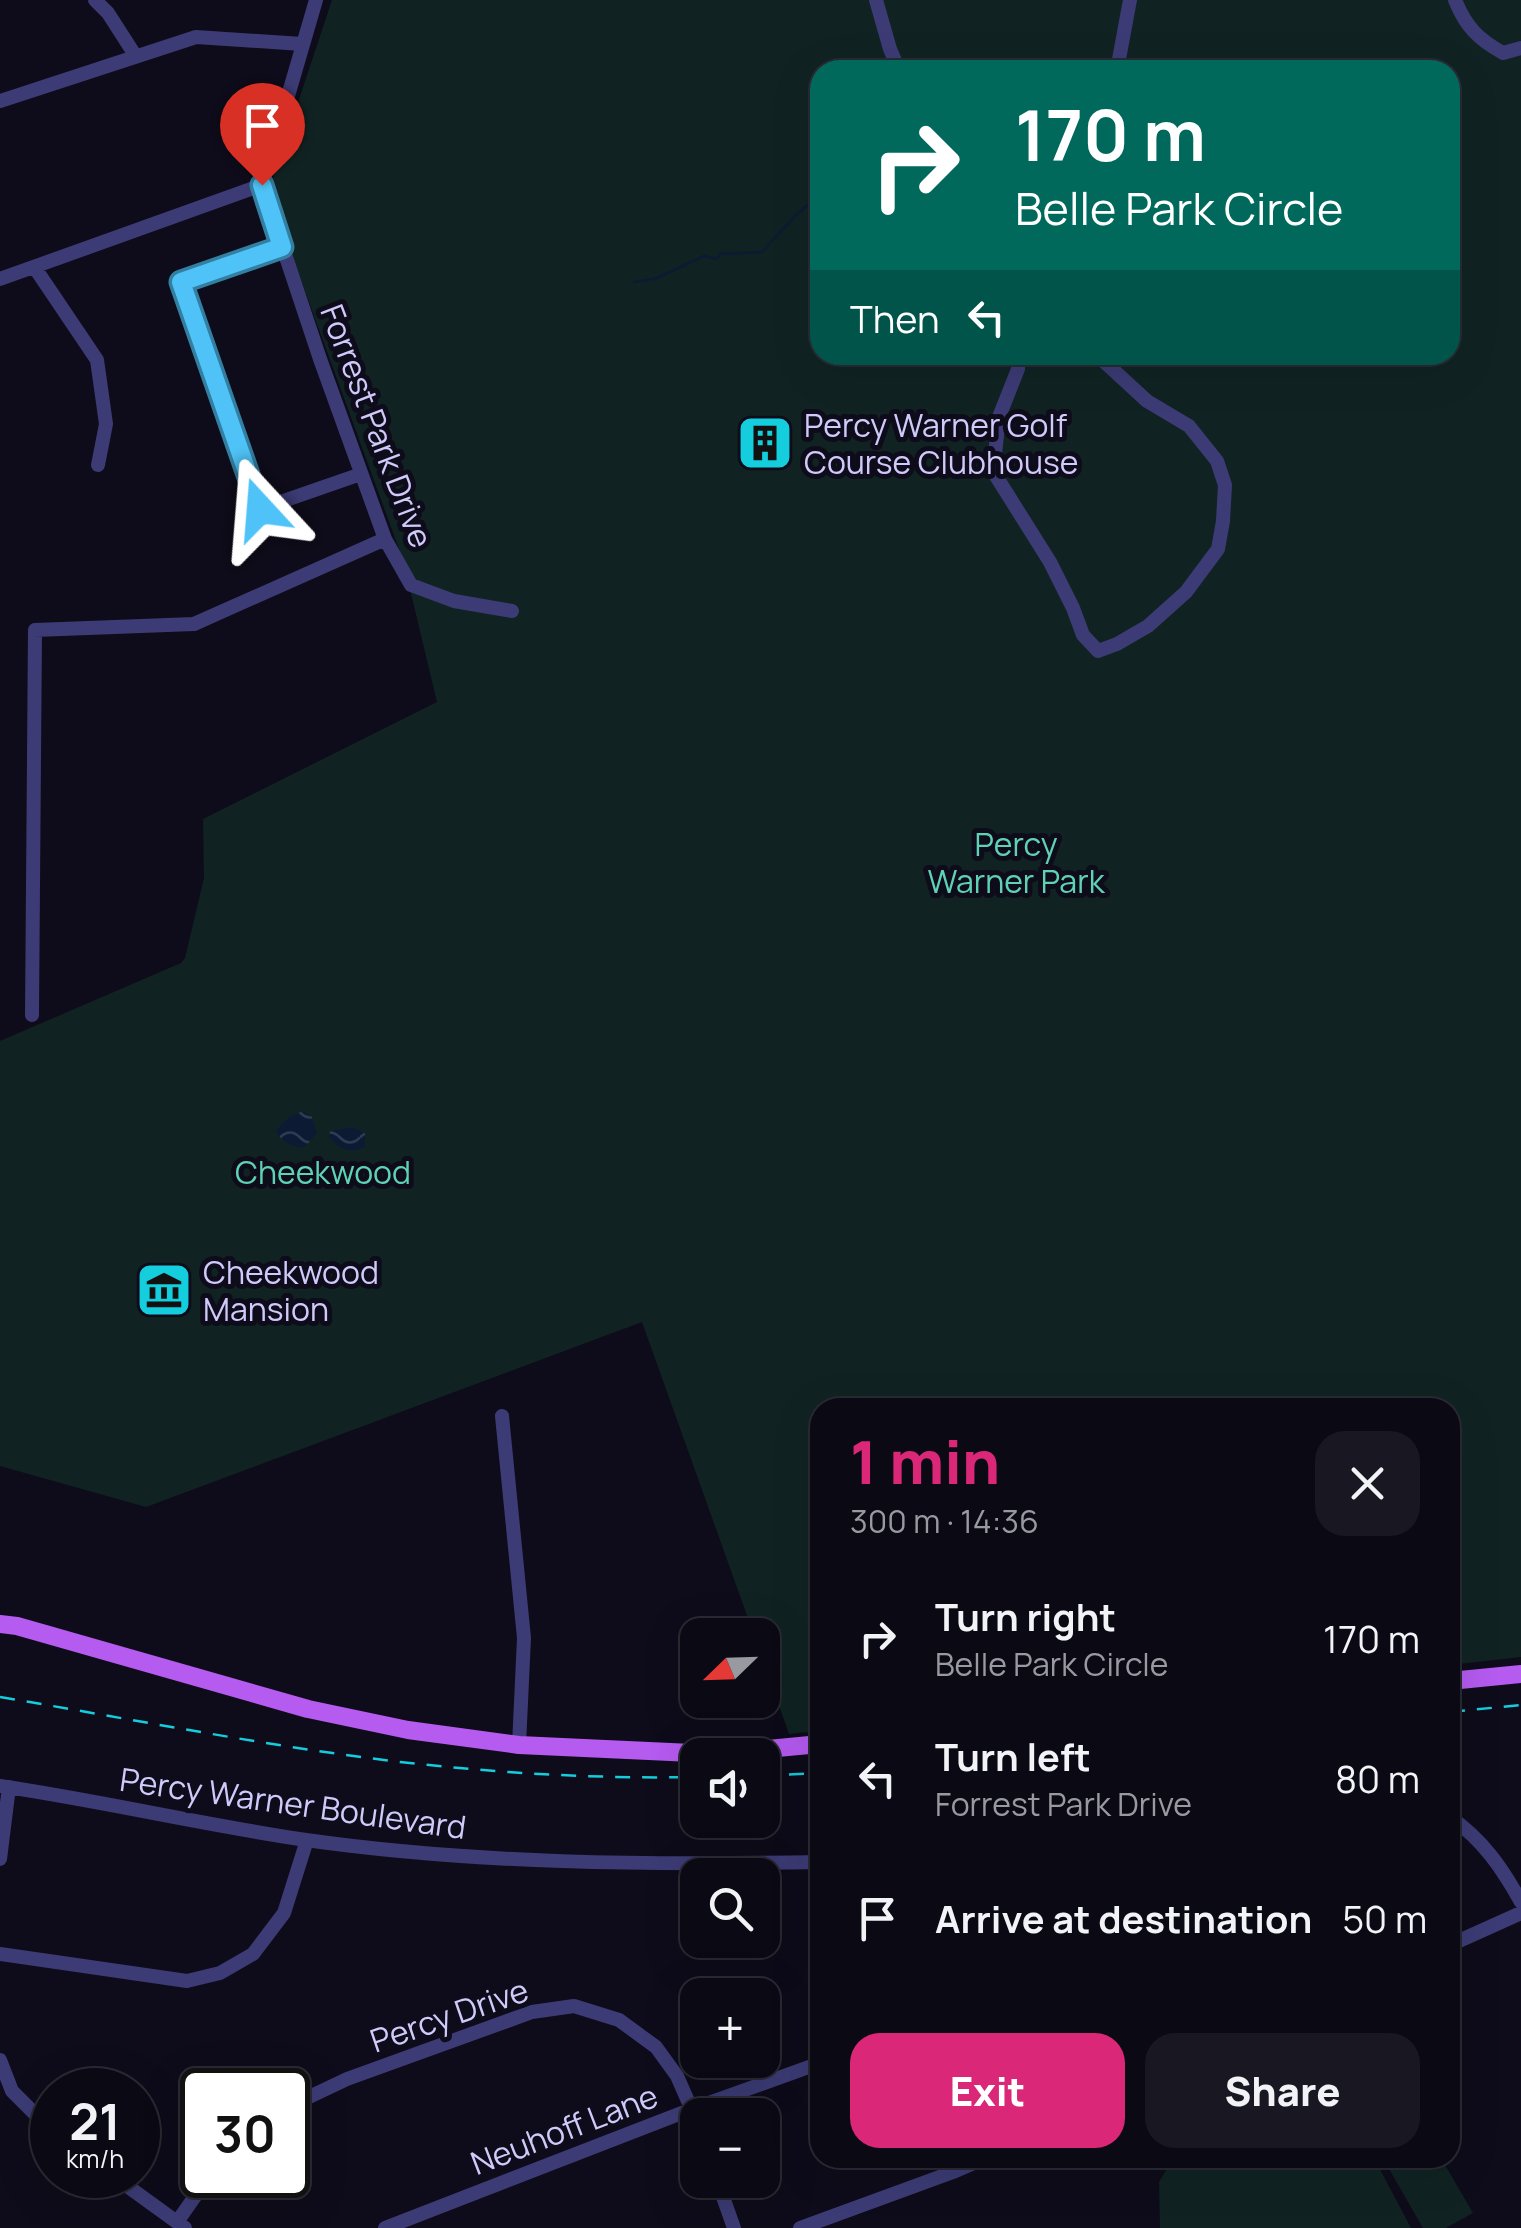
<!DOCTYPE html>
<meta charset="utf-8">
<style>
:root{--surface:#0a0914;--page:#181722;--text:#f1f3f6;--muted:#999aa0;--line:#2a2a34;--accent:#db2777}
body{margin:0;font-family:Manrope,sans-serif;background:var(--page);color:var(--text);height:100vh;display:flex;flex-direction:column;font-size:38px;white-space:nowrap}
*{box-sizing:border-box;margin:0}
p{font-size:32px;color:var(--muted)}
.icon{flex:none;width:55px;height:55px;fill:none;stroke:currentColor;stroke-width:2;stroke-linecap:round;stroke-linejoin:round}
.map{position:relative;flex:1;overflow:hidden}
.panel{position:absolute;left:810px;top:1398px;width:650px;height:770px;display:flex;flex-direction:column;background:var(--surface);border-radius:30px;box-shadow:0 10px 40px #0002,0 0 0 2px var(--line)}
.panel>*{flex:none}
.top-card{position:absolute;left:810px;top:60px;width:650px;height:305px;border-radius:30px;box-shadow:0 10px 40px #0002,0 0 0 2px var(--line);background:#00695c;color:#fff;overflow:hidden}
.needle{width:65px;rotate:247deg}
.fabs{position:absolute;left:680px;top:1618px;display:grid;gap:20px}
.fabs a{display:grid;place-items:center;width:100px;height:100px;border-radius:20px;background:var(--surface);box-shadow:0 10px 40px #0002,0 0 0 2px var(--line);font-size:50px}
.speed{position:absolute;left:30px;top:2068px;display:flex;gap:20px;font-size:50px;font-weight:700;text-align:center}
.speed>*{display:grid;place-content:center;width:130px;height:130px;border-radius:50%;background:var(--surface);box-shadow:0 10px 40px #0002,0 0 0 2px var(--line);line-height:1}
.speed small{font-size:25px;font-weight:400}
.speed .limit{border:5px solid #111;border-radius:15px;background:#fff;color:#111}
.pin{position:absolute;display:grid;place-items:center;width:85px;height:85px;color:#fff;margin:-102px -42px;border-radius:50% 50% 50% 0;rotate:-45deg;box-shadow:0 0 10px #0007}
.pin .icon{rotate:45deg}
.me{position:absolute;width:110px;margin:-55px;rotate:341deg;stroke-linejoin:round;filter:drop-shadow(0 0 8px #0008)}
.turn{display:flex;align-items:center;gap:35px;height:210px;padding:0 40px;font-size:45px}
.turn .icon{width:130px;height:130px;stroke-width:2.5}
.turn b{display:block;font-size:70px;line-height:85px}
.then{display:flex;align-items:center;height:95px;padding:0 40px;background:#0003;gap:20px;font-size:38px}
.round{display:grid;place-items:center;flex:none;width:105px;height:105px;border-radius:30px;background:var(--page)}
.overview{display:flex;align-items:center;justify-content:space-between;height:170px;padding:0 40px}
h1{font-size:60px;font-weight:800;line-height:75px;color:var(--accent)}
.action{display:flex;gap:20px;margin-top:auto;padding:20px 40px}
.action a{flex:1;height:115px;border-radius:30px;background:var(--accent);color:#fff;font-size:40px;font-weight:800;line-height:115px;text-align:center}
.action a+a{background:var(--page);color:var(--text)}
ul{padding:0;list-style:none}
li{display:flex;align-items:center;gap:30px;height:140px;padding:0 40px}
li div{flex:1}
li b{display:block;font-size:38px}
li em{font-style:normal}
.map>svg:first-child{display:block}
</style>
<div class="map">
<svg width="1521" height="2228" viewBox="0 0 1521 2228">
<defs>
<pattern id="water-waves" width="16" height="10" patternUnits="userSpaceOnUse" patternTransform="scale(2.5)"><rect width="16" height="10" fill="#0c1b33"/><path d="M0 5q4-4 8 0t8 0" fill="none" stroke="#2e3b51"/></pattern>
</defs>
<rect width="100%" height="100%" fill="#0e0c1a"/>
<!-- green -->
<path fill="#102322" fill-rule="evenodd" d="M332,0H1521V1657L1450,1665V1408H820V1731L789,1734L763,1660L762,1635H754L642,1322L146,1507L0,1466V1041L181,963L185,958L204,878L203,819L437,702L403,560L274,206L271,184ZM820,70H1450V355H820Z
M1197,2158H1374L1411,2228H1160L1159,2182L1168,2167Z
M1392,2158H1441L1473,2213L1446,2228H1423L1385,2162Z"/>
<!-- water -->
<path fill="url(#water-waves)" d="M303,1111L312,1117L317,1133L305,1147C294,1149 279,1141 276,1130L289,1117Z
M352,1127L365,1133V1147C349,1154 340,1150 329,1137L330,1131Z"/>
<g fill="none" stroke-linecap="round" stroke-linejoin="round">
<!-- stream -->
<path stroke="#0c1b33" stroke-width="2.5" d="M634,282L657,278L704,256L717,259L720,254L762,252L797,214L820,195"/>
<!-- minor -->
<path stroke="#3c3b75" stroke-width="14" d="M95,0L108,13L135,55
M876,0L890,49L899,70
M1455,0C1466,27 1478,39 1503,53L1521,48
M1117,70L1130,0
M0,101L196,37L302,44
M262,185L320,359L385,539L411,585L454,601L512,611
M262,185L316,0
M282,247L181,283L260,509L361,474
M35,268L97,360L106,424L98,465
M0,279L262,185
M1019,355L1018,369L999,417L995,454L996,476L1050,562L1073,608L1083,635L1098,651L1117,644L1148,626L1186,592L1218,549L1223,521L1225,485L1217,461L1189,426L1147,401L1097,355
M32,1015L35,630L194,624L385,539
M502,1416L524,1638L519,1745
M0,1786C102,1801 203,1825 306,1840C476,1864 648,1865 820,1862
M1450,1817C1483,1840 1502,1868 1521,1902
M0,1859L9,1787
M1450,1945L1521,1913
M0,1954L187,1981L220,1973L253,1954L284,1913L307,1840
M0,2060L12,2091L52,2131
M288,2107L347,2079L532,2012L574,2006L619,2020L656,2047L677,2076L698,2124
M112,2175L185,2228
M717,2180L734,2228
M177,2222L210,2175
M385,2228L692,2109L820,2063
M800,2228L953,2172L985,2158"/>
<!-- major -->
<path stroke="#b55bf0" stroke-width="18" d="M0,1624L17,1626L308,1709L408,1730L519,1745L692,1753L735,1752L820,1744
M1450,1681L1521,1674"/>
<!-- rail -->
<path stroke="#14cddd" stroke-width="2.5" stroke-dasharray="15 12" stroke-linecap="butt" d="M0,1697C131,1719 261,1745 392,1761C494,1773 596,1779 698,1777
M1450,1712L1521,1705
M762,1776L820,1773"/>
</g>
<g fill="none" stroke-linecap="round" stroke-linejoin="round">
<!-- route casing -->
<g stroke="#337fa1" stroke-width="25">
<path id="route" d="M260,509L181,282L282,247L262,185"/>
</g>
<!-- route -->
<use href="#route" stroke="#4fc3f7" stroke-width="18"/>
</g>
<!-- icons -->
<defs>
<g id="building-square" transform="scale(2.875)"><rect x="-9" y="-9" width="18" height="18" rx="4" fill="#14cddd" stroke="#0e0c1a"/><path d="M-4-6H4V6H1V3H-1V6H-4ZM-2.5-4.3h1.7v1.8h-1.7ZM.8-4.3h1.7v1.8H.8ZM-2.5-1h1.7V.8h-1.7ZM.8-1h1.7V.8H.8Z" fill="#111"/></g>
<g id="museum-square" transform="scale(2.875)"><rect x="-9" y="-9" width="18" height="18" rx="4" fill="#14cddd" stroke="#0e0c1a"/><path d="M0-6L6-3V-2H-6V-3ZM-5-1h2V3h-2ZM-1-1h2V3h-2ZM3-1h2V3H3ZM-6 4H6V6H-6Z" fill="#111"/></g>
</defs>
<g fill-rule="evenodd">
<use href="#building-square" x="765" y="443"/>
<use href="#museum-square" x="164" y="1290"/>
</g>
<g text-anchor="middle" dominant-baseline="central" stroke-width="10" stroke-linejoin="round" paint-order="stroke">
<!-- poi labels -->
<g font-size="32" fill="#cfcafa" stroke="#0e0c1a" text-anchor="start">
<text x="804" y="425">Percy Warner Golf<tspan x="804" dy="37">Course Clubhouse</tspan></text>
<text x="203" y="1272">Cheekwood<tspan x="203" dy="37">Mansion</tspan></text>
</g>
<!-- street labels -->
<g font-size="32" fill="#cfcafa" stroke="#0e0c1a">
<text transform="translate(377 426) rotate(69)">Forrest Park Drive</text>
<text transform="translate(293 1803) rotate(8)">Percy Warner Boulevard</text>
<text transform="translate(449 2015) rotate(-19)">Percy Drive</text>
<text transform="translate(564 2129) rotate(-21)">Neuhoff Lane</text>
</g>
<!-- park labels -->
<g font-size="32" fill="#5ed2b3" stroke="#0e0c1a">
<text x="1016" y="844">Percy<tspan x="1016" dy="37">Warner Park</tspan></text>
<text x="323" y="1172">Cheekwood</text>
</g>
</g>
</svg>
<div class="fabs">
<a><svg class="needle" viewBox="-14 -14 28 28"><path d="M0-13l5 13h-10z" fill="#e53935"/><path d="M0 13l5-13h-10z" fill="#999aa0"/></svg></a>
<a><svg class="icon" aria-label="sound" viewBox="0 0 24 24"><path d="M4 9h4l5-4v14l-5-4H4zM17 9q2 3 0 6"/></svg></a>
<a><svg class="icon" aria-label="search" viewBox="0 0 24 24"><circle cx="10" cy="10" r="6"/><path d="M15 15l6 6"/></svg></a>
<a>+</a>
<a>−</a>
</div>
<div class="speed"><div>21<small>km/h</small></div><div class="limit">30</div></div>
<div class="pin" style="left:262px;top:185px;background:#d93025"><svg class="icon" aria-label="arrive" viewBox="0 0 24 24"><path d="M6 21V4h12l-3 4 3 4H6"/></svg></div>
<svg class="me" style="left:260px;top:509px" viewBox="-20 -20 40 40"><path d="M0-17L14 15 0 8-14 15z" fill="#4fc3f7" stroke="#fff" stroke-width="4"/></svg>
<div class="top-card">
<div class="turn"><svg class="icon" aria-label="right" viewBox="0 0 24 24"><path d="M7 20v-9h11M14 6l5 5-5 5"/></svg><div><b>170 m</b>Belle Park Circle</div></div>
<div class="then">Then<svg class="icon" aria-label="left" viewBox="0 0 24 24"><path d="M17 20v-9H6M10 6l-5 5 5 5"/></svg></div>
</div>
<section class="panel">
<div class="overview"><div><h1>1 min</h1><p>300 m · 14:36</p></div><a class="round"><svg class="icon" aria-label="close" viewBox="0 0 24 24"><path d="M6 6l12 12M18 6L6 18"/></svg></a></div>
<ul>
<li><svg class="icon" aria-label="right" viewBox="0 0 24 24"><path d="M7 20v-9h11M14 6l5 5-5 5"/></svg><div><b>Turn right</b><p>Belle Park Circle</p></div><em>170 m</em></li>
<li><svg class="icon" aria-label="left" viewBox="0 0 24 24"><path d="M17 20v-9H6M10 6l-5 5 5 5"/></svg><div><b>Turn left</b><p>Forrest Park Drive</p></div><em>80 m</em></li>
<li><svg class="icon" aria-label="arrive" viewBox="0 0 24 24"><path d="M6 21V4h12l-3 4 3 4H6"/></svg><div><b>Arrive at destination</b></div><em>50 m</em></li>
</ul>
<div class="action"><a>Exit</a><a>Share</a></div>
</section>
</div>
